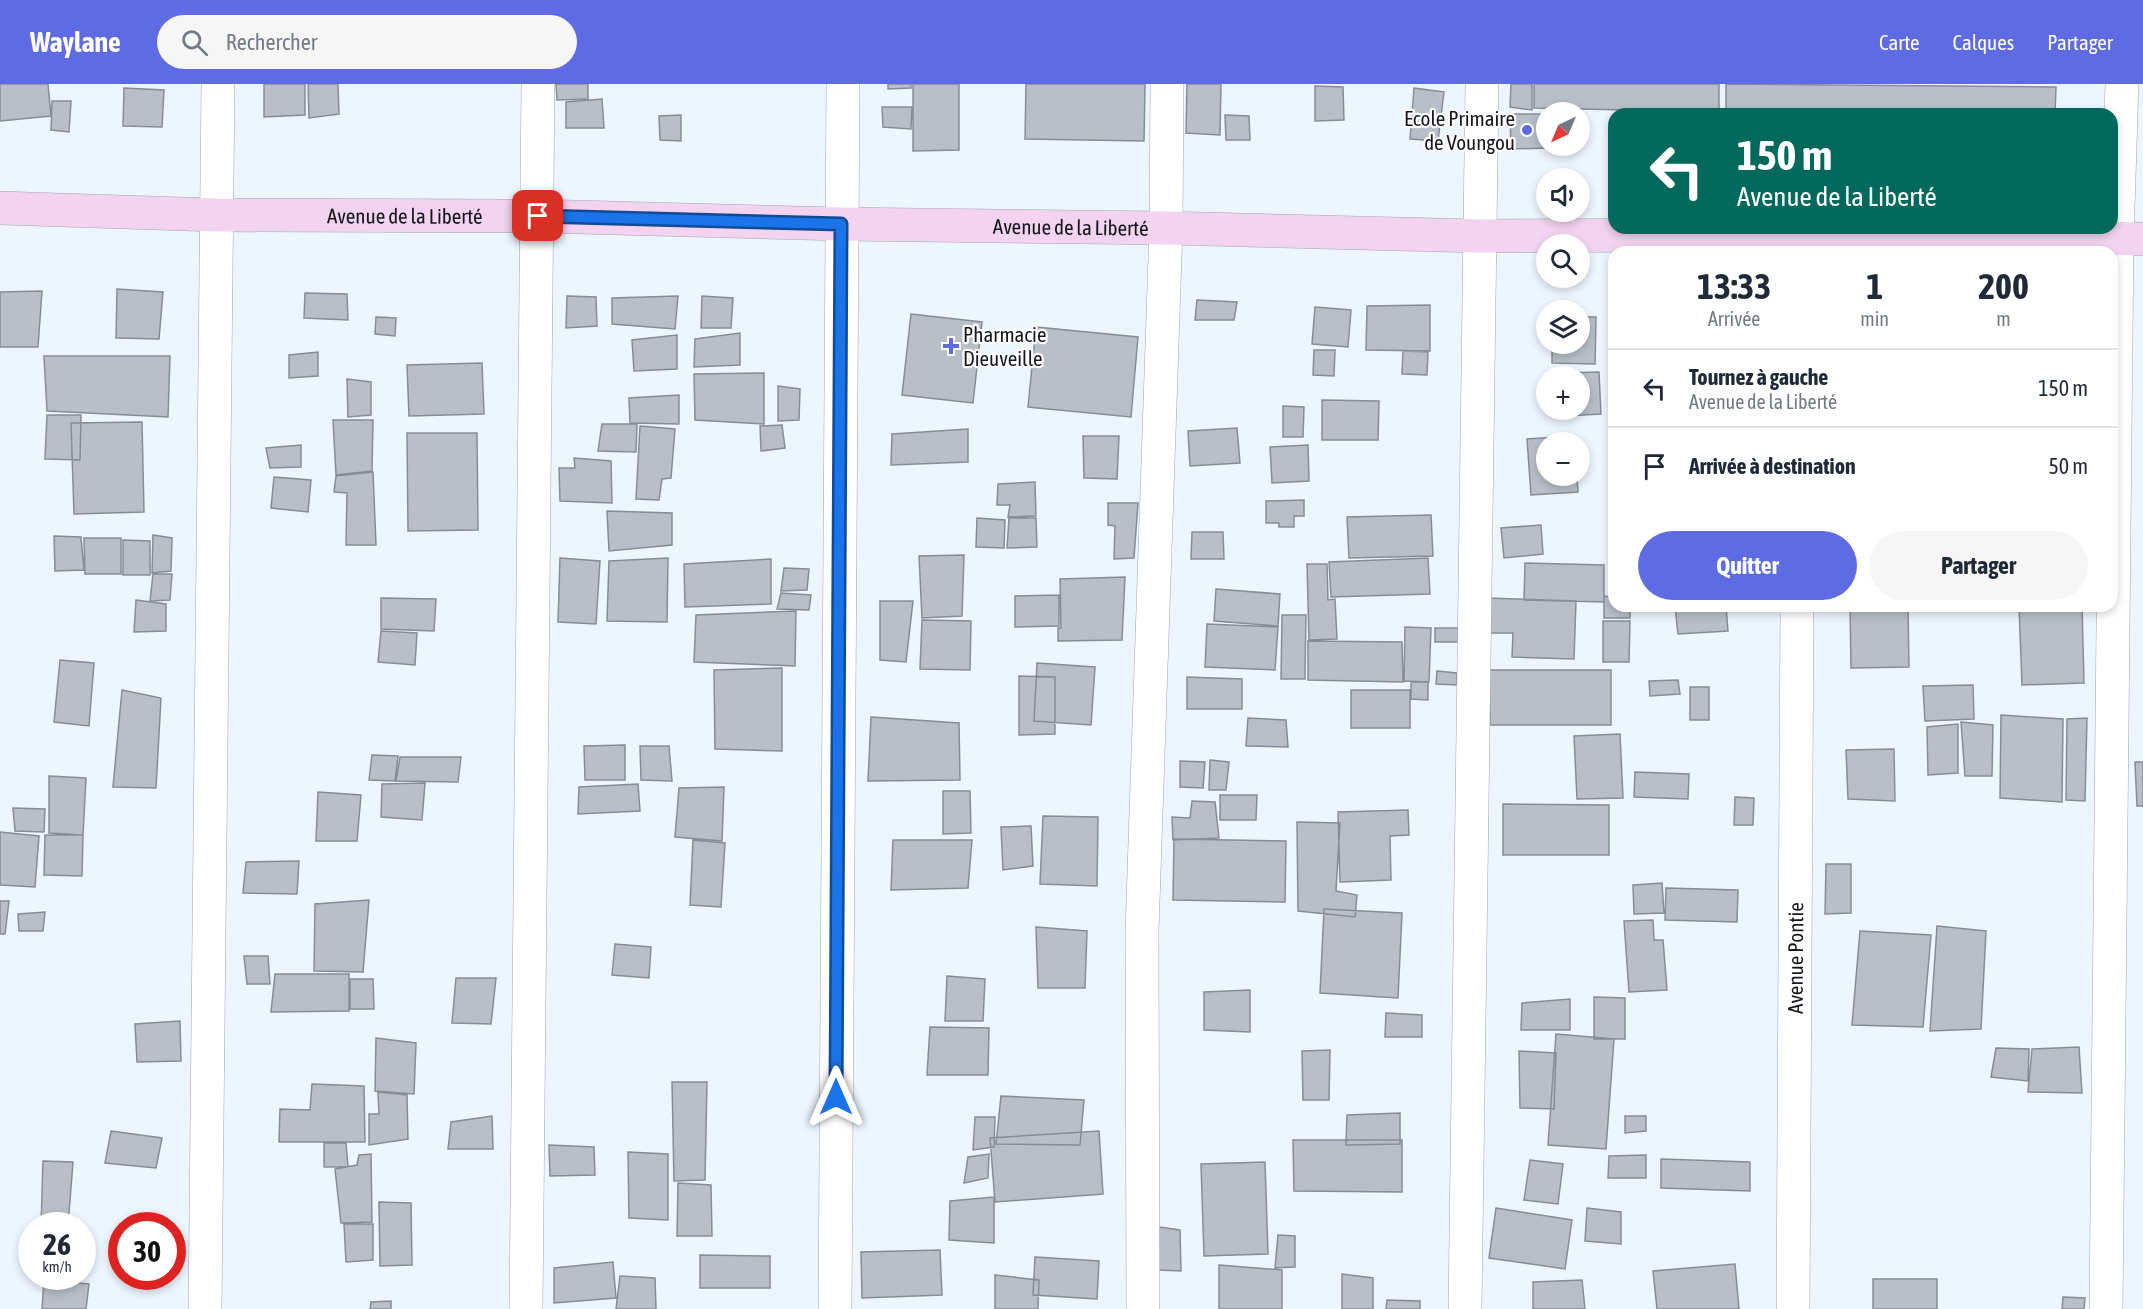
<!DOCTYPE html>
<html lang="fr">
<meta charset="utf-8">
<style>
:root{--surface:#fff;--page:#f6f6f7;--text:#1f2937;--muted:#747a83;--line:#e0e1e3;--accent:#5f6be3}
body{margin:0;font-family:"Asap Condensed",sans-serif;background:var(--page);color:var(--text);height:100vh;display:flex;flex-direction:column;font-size:22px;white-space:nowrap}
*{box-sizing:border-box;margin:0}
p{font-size:20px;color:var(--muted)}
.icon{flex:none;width:33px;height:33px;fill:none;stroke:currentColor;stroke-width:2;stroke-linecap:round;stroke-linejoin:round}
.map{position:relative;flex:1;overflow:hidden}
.side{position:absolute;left:1608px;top:162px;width:510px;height:366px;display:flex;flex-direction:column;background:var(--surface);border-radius:18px;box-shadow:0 3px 9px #0003}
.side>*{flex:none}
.top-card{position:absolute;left:1608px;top:24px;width:510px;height:126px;border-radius:18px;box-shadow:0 3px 9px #0003;background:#00695c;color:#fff;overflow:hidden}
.needle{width:39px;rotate:224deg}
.buttons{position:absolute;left:1536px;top:18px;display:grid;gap:12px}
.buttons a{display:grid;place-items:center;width:54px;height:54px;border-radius:50%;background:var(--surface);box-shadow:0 3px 9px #0003;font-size:30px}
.speed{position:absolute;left:18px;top:1128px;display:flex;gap:12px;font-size:30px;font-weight:700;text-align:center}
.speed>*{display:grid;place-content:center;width:78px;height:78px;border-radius:50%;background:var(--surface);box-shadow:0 3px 9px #0003;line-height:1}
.speed small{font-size:15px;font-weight:400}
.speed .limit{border:9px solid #d22;background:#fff;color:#111}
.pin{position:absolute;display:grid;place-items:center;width:51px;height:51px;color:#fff;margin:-26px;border-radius:12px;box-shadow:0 3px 9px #0006}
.me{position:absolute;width:66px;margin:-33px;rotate:0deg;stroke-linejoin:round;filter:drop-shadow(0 0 4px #0008)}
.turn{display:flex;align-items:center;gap:21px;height:126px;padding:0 30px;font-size:27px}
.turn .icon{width:78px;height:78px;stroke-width:2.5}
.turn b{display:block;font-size:42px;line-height:51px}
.eta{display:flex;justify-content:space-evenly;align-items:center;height:102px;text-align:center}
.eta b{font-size:36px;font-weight:700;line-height:42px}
.button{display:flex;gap:12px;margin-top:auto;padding:12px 30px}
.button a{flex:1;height:69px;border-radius:36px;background:var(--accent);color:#fff;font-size:24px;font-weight:700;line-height:69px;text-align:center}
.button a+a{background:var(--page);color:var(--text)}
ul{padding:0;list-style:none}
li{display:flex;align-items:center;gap:18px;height:78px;padding:0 30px;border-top:2px solid var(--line)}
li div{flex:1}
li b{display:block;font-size:22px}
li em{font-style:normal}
header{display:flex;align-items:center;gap:36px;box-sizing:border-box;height:84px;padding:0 30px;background:var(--accent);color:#fff}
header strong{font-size:28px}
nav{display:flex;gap:33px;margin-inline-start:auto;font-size:21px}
.search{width:420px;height:54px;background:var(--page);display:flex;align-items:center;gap:15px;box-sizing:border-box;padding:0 21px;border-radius:33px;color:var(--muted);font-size:22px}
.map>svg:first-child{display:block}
</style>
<header>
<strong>Waylane</strong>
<div class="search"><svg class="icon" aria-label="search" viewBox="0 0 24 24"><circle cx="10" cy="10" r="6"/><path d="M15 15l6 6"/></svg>Rechercher</div>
<nav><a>Carte</a><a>Calques</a><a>Partager</a></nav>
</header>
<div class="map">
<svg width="2143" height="1225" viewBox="0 0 2143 1225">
<rect width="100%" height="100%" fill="#edf5fe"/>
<!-- building -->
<path fill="#b8bfc8" stroke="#878d95" stroke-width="1.5" d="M0,0H48L51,32L0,37Z
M264,0H305V31L264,33Z
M308,0H338L339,30L309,34Z
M556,0H588V15L557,16Z
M888,0H911V4L888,5Z
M913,0H959V66L913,67Z
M1026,0H1145L1144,57L1025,55Z
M1187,0H1221L1220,51L1186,49Z
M1511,0H1532V26L1510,23Z
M1534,0H1719V28L1534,24Z
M1726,0L2056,3L2055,30L1726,25Z
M1315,2L1343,3L1344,36L1315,37Z
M124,4L164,6L162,43L123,42Z
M1414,4L1444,8L1438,57L1410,55Z
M602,15L604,44H566V18Z
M52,17H71L69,48L51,46Z
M882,23H912L911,45L883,43Z
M1510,30H1546L1549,64L1511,65Z
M681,31V57L660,56L659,32Z
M1225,31L1249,32L1250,56H1226Z
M117,205L163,208L159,255L116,254Z
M42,207L38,263H0V208Z
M305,209L347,210L348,236L304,234Z
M567,212L596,213L597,242L566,244Z
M678,212L675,245L612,240V214Z
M702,212L733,214L731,244H701Z
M1197,216L1237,218L1234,236H1195Z
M1430,221V267L1366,266L1367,222Z
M1315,223L1351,226L1348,263L1312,260Z
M1610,229H1614V295H1611Z
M911,230L982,238L973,319L902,311Z
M376,233L396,234L395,252L375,250Z
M1580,233H1596L1595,280L1552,279V260H1580Z
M1036,243L1138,253L1131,333L1028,323Z
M740,249V281L694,283L695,255Z
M677,251V285L634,287L632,256Z
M1314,266H1335L1334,292L1313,291Z
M1403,267L1428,268L1427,291L1402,290Z
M318,268V292L289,294V271Z
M44,272H170L168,333L47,327Z
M482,279L484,330L409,332L407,281Z
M1599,288L1601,330L1563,332V326H1580V292H1562L1561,289Z
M764,289V340L695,336L694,290Z
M347,295L371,298V331L348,333Z
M778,302L800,305L799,336L778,337Z
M679,311V340L630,339L629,314Z
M1322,316L1379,317L1378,356H1322Z
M1283,322L1304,323L1303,353H1283Z
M47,331H81L80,376L45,375Z
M333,336H373L372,387L336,391Z
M142,338L144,428L74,430L71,339Z
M602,340H637L636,368L598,367Z
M782,341L785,364L761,367L760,342Z
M640,342L675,345L671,394L662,395L659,416L636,415Z
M1237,344L1240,379L1190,382L1188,347Z
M968,345V378L891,381L892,350Z
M407,349H477L478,446L408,447Z
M1083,352H1119L1117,395L1084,394Z
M1573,352L1574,358H1546V392H1577L1578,408L1531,411L1527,355Z
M301,361V383L270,384L266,364Z
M1308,361L1309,397L1272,399L1270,363Z
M574,374L611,377L612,419L560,417L559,384H575Z
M373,388L376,461H346L347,409L334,408L336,392Z
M274,393L311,396L308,428L271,424Z
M1035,398L1036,432L1008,433L1010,421H997L998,400Z
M1304,416V432H1294V443H1279V439H1266V417Z
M1108,419H1138L1134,474L1114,475L1115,442L1108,441Z
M607,427L672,429V461L609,467Z
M1431,431L1433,472L1349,474L1347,433Z
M977,434L1005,436L1004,464L976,463Z
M1009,434H1036L1037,463L1007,464Z
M1541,441L1543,470L1504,474L1501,444Z
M1192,448H1223L1224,475H1191Z
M153,451L172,454L171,487L152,489Z
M54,452L81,453L84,486L55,487Z
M84,454H121V490H85Z
M123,456L150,457V491H123Z
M964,471L962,532L922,534L919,472Z
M560,474L600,477L596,540L558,538Z
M668,474L667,538L607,537L609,477Z
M1428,474L1430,510L1331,513L1329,478Z
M771,475V520L685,523L684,480Z
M1525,479L1604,481V518L1524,516Z
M1307,480H1327L1328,516L1335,515L1337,555L1309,556Z
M784,484L809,485L807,506L781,507Z
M153,490H172L170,516L150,517Z
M1125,493L1122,556L1058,557V544H1061L1060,495Z
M1216,505L1280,510L1278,542L1214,537Z
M781,509L811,511L809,526L777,525Z
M1059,511V542L1015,543V512Z
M1604,512L1614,513V522H1630V534H1604Z
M381,514L436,515L434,547L381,545Z
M1485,514L1576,517L1574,575L1512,573L1513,549H1485Z
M136,516L166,520V547L134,548Z
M880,517H913L906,578L880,576Z
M1675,522H1726L1728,547L1678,550Z
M1850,522H1908L1909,583L1851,584Z
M2019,522H2082L2084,599L2022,601Z
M796,527L795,582L694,578L696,531Z
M1282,531H1306L1305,595H1281Z
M922,536L971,537L970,586L920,585Z
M1603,537H1630L1629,578H1603Z
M1207,540L1278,543L1275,586L1205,583Z
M1405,543L1431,544L1429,598L1404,597Z
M1435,544H1458V558H1435Z
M381,547L417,549L415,581L378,578Z
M1308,557L1402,558L1403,598L1308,596Z
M60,576L94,579L89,642L54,638Z
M1037,579L1095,583L1091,641L1034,637Z
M782,584V667L715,665L714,586Z
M1489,586H1611V641H1490Z
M1437,587L1457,589V601L1436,600Z
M1019,592L1055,593V650L1019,651Z
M1187,593L1242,595V625H1187Z
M1678,596L1680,610L1650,612L1649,597Z
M1411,598H1428V616L1411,615Z
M1973,601L1974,635L1925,637L1923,602Z
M1690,603H1709V636H1690Z
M122,606L161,614L156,704L113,703Z
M1351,606H1410V644H1351Z
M2001,631L2063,635L2062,718L2000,714Z
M871,633L959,639L960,696L868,697Z
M1248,634L1286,636L1288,663L1246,662Z
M2087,634L2085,717L2066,716L2067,635Z
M1961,638L1993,641L1992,692H1965Z
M1958,640V689L1928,691L1927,643Z
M1620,650L1623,714L1577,715L1574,652Z
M625,661V696H585L584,662Z
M640,662H669L672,697L641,696Z
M1894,665L1895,717L1848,715L1846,666Z
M372,671L398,672L395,697L369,696Z
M400,673H461L458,698L396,697Z
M1210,676L1229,678L1226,706H1209Z
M1180,677L1205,678L1203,704L1180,703Z
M2135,678H2143V722H2137Z
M1635,688L1689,690L1688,715L1634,713Z
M49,692L86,694L83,751L49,749Z
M425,699L422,736L381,733L382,700Z
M638,700L640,727L578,730L579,703Z
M724,703L722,757L675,753L679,704Z
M943,707H970L971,749L943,750Z
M318,708L361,711L357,757H316Z
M1220,711H1257L1256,736H1220Z
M1735,713L1754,714L1753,741H1734Z
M1192,717L1215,718L1219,754L1173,756L1172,733L1190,734Z
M1503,720L1609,721V771H1503Z
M13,724L45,725L44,748L15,747Z
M1408,726L1409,751L1390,752L1391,796L1340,798L1338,728Z
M1043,732L1098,733L1097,802L1040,800Z
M1297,738L1340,739L1336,807L1357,811L1355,833L1298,827Z
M1031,742L1033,782L1003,786L1001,743Z
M0,748L39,752L35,803L0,801Z
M45,751H83L82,792L44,791Z
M1174,755L1286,757L1285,818L1173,816Z
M693,756L725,759L721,823L690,821Z
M893,756H972L968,804L891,806Z
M299,777L297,810L243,809L246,778Z
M1826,780H1851V829L1825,830Z
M1662,799L1664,829L1634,830L1633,801Z
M1666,804L1738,806L1737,838L1665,836Z
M369,816L363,888L314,887L315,820Z
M0,817H9L5,850H0Z
M1324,825L1402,829L1398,914L1320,909Z
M45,828L43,847H19L18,830Z
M1653,836L1654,856H1663L1667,906L1629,908L1624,837Z
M1937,842L1986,847L1981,945L1930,947Z
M1036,843L1087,847L1085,904H1038Z
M1860,847L1931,851L1923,943L1852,941Z
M615,860L651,863L649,894L612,891Z
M244,872H268L270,900H247Z
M275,890H349V927L271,928Z
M947,892L985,895L983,937H945Z
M456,894H496L491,940L452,939Z
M350,895H373L374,925H350Z
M1250,906V948L1204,946V908Z
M1594,913L1625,914V955H1594Z
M1570,915V946H1521L1522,919Z
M1386,929L1422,931V953H1385Z
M180,937L181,977L137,978L135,940Z
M930,943L989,944L988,991H927Z
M1556,950L1614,955L1606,1065L1548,1061Z
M376,954L416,959L414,1010L375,1007Z
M2079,963L2082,1009L2028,1008L2032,965Z
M1996,964L2029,965L2028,997L1991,993Z
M1330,966L1329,1016H1303L1302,967Z
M1519,967L1556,969L1554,1025L1520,1024Z
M672,998H707L705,1096L674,1097Z
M312,1000L364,1002L365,1058H279L280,1025L310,1026Z
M378,1008L407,1011L408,1055L369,1061V1030H379Z
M1001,1012L1084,1016L1080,1061L996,1060Z
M1400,1029V1060L1346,1061L1347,1031Z
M492,1032L493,1065H448L451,1038Z
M1625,1032H1646V1047L1625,1049Z
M975,1033H995L994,1063L973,1066Z
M111,1047L162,1054L156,1084L105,1079Z
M1099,1047L1103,1110L995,1118L990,1054Z
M1293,1056H1402V1108L1294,1107Z
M324,1059H346L348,1083H324Z
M549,1061L594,1063L595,1091L550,1092Z
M628,1068L668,1070V1136L629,1134Z
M371,1070L372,1138L341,1139L335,1085L357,1081L359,1071Z
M989,1070L988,1094L964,1099L968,1073Z
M1646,1071V1094H1608L1609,1072Z
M1661,1075L1750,1078V1107L1661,1104Z
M1530,1076L1563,1080L1558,1120L1524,1116Z
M43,1077L73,1078L68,1142H41Z
M1265,1078L1268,1170L1204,1172L1201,1080Z
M678,1099L711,1101L712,1152H677Z
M994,1113V1159L949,1156L950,1117Z
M379,1118L411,1119L412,1181L380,1182Z
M1496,1124L1572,1136L1565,1185L1489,1174Z
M1587,1124L1621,1128V1160L1585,1157Z
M344,1140H373V1176L346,1178Z
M1159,1143L1180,1146L1181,1187L1158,1186Z
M1278,1151L1295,1152V1183L1275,1184Z
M940,1166L942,1211L862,1214L861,1168Z
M700,1171L770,1172V1204H700Z
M1035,1173L1099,1177L1097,1215L1033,1211Z
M613,1178L616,1214L554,1219V1184Z
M1735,1180L1739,1225H1657L1653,1187Z
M1219,1181L1282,1186V1225H1219Z
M1342,1190L1373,1194V1225H1342Z
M995,1191L1039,1196L1038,1225H995Z
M620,1192L655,1194L656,1225H616Z
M1873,1195H1937V1225H1873Z
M44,1196L89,1200L86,1225H42Z
M1582,1196L1585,1225H1533V1198Z
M2063,1213L2085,1214L2084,1225H2062Z
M1387,1216L1420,1217V1225H1386Z
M391,1217V1225H370L371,1218Z"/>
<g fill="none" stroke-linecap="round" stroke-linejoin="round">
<!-- street casing -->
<g stroke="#9fa6ae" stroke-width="34">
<g id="street">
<path d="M205,1225L218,0"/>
<path d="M526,1225L538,0"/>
<path d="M835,1225L843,0"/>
<path d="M1143,1225L1142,847L1166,144L1167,0"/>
<path d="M1465,1225L1482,0"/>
<path id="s1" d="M1793,1225L1797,522"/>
<path d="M2106,1225L2117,155L2122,0"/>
</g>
</g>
<!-- secondary casing -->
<g stroke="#9fa6ae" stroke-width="34">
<g id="secondary">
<path id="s2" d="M0,124L215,131L538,132L841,140L1166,144L1479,152L1947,150L2143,155"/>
</g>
</g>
<!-- street -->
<use href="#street" stroke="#fff" stroke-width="33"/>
<!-- secondary -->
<use href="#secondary" stroke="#f2d3f0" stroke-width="33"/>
</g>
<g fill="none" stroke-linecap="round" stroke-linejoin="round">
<!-- route casing -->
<g stroke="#114b97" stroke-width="15">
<path id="route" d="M538,132L841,140L836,1013"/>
</g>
<!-- route -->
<use href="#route" stroke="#1a73e8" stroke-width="10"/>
</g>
<!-- markers -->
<g fill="#5f6be3" stroke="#fff" stroke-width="2">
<circle cx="1527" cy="46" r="6"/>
<path d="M948 253h6v6h6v6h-6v6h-6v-6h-6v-6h6z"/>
</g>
<g text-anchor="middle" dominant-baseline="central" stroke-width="4.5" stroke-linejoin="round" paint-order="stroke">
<!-- poi labels -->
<g font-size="21" fill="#15171b" stroke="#fff" text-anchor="end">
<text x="1515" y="34">Ecole Primaire<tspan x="1515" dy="24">de Voungou</tspan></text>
<text x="963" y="250" text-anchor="start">Pharmacie<tspan x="963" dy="24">Dieuveille</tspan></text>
</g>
<!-- street labels -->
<g font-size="21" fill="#15171b" stroke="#fff">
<text stroke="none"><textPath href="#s2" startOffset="405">Avenue de la Liberté</textPath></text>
<text stroke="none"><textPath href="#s2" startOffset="1071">Avenue de la Liberté</textPath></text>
<text stroke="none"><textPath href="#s1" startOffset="351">Avenue Pontie</textPath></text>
</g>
</g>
</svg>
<div class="buttons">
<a><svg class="needle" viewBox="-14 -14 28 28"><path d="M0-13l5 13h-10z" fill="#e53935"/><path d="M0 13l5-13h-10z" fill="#747a83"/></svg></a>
<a><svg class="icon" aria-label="sound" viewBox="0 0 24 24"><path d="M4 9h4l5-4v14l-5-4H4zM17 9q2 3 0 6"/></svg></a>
<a><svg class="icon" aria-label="search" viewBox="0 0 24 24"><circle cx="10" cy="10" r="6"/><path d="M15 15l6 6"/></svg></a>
<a><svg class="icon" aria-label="layers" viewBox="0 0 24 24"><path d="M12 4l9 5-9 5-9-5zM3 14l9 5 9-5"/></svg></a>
<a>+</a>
<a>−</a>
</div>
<div class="speed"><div>26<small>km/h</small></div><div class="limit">30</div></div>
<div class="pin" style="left:538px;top:132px;background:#d93025"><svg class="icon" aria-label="arrive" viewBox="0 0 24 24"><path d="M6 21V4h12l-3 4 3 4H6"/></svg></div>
<svg class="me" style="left:836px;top:1013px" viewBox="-20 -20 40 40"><path d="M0-17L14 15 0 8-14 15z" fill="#1a73e8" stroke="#fff" stroke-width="4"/></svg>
<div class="top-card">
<div class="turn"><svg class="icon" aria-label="left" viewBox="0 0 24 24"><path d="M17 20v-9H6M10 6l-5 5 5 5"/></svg><div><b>150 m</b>Avenue de la Liberté</div></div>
</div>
<section class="side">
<div class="eta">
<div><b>13:33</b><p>Arrivée</p></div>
<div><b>1</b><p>min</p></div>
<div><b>200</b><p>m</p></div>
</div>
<ul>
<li><svg class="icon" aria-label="left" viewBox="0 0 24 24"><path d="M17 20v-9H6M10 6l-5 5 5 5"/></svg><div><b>Tournez à gauche</b><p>Avenue de la Liberté</p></div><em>150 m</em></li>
<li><svg class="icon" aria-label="arrive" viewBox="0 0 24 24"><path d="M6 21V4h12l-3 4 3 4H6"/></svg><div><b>Arrivée à destination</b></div><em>50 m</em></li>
</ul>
<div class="button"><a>Quitter</a><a>Partager</a></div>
</section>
</div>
